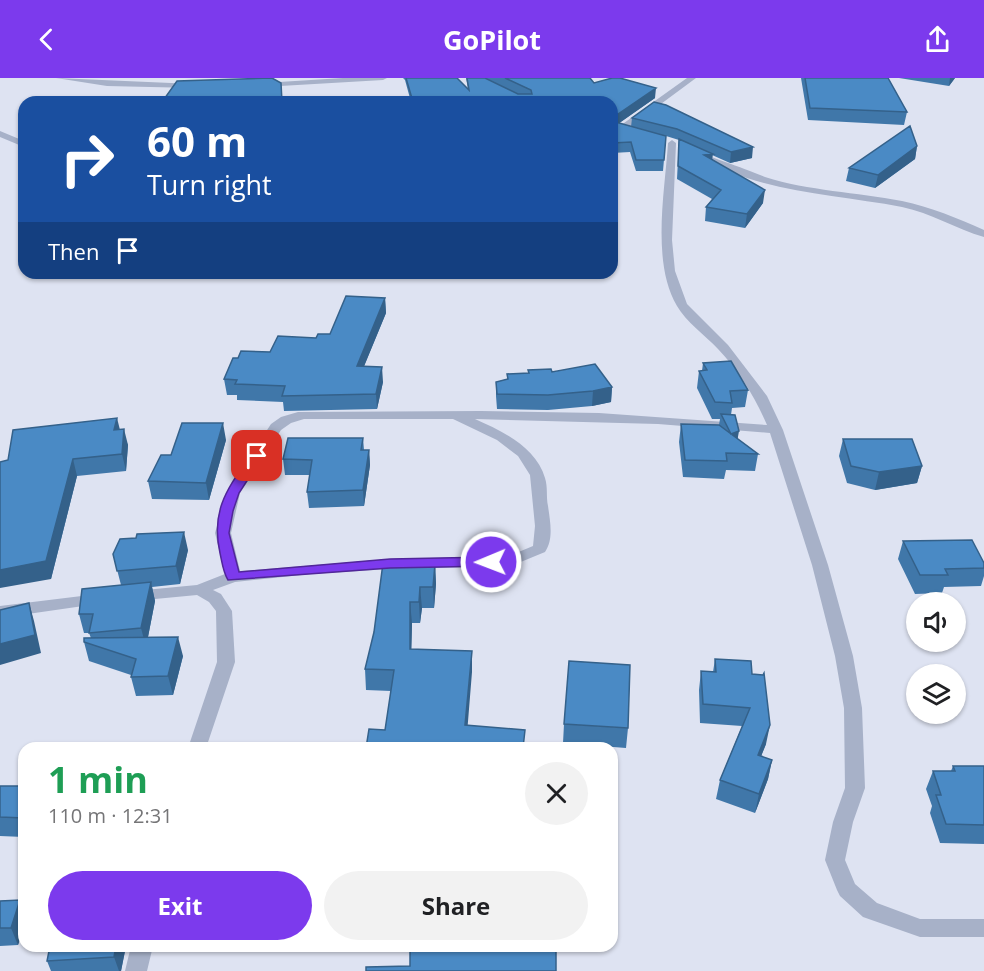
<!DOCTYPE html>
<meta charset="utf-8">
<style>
:root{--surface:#fff;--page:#f2f2f2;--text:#202124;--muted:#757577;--accent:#7c3aed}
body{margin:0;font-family:"Open Sans",sans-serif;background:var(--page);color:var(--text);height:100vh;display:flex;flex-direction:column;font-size:22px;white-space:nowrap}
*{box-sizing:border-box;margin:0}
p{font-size:20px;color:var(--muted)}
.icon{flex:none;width:33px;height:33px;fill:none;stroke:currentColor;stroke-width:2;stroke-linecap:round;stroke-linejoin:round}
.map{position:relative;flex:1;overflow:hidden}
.details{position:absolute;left:18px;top:664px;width:600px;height:210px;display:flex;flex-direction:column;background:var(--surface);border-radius:18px;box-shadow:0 2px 4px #0004}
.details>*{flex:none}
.top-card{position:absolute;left:18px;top:18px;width:600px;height:183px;border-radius:18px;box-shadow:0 2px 4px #0004;background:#1a4fa0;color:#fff;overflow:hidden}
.buttons{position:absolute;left:906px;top:514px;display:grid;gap:12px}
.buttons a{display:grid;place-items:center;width:60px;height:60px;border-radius:50%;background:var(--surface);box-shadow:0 2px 4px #0004;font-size:30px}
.pin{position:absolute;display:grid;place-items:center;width:51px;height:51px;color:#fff;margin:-26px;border-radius:12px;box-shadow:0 3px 9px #0006}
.me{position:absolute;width:66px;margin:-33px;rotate:269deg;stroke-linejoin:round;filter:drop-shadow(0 0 4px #0008)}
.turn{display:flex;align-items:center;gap:21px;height:126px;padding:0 30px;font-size:27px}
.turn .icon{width:78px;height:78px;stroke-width:2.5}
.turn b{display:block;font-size:42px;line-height:51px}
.then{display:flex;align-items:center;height:57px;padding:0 30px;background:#0003;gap:12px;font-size:22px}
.round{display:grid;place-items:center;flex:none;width:63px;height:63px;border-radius:32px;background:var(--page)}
.headline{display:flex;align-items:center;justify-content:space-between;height:102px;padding:0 30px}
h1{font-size:36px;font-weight:700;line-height:45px;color:#1e9e55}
.button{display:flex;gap:12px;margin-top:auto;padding:12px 30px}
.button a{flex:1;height:69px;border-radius:36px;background:var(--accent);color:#fff;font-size:24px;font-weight:700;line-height:69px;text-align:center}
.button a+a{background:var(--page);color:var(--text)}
header{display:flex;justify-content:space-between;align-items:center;height:78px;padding:0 30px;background:var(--accent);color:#fff;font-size:27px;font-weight:700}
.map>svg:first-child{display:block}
</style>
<header><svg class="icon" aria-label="back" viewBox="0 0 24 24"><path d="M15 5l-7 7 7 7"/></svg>GoPilot<svg class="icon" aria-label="share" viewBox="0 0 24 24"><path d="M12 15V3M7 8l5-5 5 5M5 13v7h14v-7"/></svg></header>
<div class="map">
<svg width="984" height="893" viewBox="0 0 984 893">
<rect width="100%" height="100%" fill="#dee3f2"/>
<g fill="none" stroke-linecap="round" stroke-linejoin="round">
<!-- minor -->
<path fill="#a7b1c8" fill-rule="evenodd" d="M56,0L194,6L198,8L194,10L107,8Z
M343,0H387L383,2L263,9L259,7L263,5Z
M687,0H696L623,54H617V50Z
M0,53L24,63V69L0,59Z
M672,62L676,65L672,162L675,193L687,226L728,267L767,318L783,352L828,487L853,578L862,630L865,710L853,744L845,782L855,806L877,825L920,841H984V859H920L863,839L840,818L837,812L825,782L833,744L845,710L844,630L835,578L812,487L770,355L658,346L475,341C502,353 536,369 545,400C548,409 546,419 548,428C550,443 554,461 545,474L511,488L390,491L311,496L235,504L213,512L221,516L232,533L235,584L206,670H188L217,584L216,533L209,524L197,517L134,523L128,522L126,518L128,514L134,513L197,507L225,496L215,455L226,415L271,346L281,339L298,334L481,333L599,335L767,347C755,319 739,293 718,271C705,257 686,244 677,228C651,184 665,113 668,65ZM304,341H453L497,362L518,378L530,397L535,448L533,468L509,478L390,481L240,493L231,455L240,415L281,352L291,345Z
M701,76C705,76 756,95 765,99C809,113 856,114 902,123C931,129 957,140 984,152V159C956,151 931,135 902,129C834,116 762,115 701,80Z
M98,516L104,517L106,521L104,525L0,540V528Z
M131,868H153L147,893H125Z"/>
</g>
<!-- wall -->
<path fill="#4077a9" d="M403,0H457L468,11L466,0H590L594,5L655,20L619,45L631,49L632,40L654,24L752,80L730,85L712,77V82L763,125L745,150L705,143L706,129L712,121L677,101L679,62L666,58L663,93H636L630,74L612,75V24H411L405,2Z
M801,0H888L907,34L904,47L808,42Z
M899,0H955L949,8Z
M917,68L915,81L875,110L846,103L849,90Z
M385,220L386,235L364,288L383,304L377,331L284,333L283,324L237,322V317H227L224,301L238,280L270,274L330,256Z
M703,285L748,312L745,329L732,330L731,337L738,361L758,376L755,393L726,392L724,401L683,399L679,364L681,346L719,347L720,341H712L697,310L699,293H702Z
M528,292L552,294L612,309L611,324L592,328L548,332L497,331L496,318V304L507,301V296L528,295Z
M120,351L128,367L126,393L77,398L51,501L8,382Z
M363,360L364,372H369L370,387L364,428L309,430L307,414L310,397H285L283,381Z
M843,361L922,388L917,405L875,412L847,405L839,378Z
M226,362L209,422L152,421L148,403L171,377Z
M903,463L984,485V498L981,508L944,509L942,515L915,516L898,481Z
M188,472L180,506L152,509L155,523L148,559L183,578L173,617L136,618L131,599V597L89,583L84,564L91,560L89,555H84L79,536L121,507L113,476Z
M435,486L436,506L434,530H422L420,545H412L411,571L472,594L385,652L391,613L366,612L365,591Z
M715,581L752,596L766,666L761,678L772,682L768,701L755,735L716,721L720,702L742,648L700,645L699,612L701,593L713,594Z
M564,646L628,650L626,670L563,665Z
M953,688H984V766L940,765L930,735L932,728L926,711L933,693H951Z
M0,708H24V759L0,758Z
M20,822L24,831V849L18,867L0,868V823Z
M126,868L121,893H51L47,883Z"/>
<!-- shaded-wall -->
<path fill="#34618a" d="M950,0H955L949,8Z
M656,10L655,20L618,46V36Z
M917,68L915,81L875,110L878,97Z
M753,69L752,80L730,85L731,74Z
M713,76L711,89L704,77Z
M765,112L763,125L745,150L747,136Z
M385,220L386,235L358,303L357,288Z
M382,289L383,304L377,331L376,316Z
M612,309L611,324L592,328L593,313Z
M117,340L121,356L114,352Z
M223,345L226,362L209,422L206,405Z
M124,351L128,367L126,393L122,376Z
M739,353L736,370L731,356Z
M369,372L370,387L364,428L363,412Z
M73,381L77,398L51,501L0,510V492Z
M922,388L917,405L875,412L879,394Z
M184,454L188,472L180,506L176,488Z
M435,486L436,506L434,530L433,509Z
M151,504L155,523L146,569L141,550Z
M420,509L422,530L420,545L419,524Z
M410,524L412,545L411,592L410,571Z
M29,525L34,543L41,575L0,587V566Z
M178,559L183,578L173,617L168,598Z
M472,573V594L466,668L465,647Z
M770,647L766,666L754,696L758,677Z
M772,682L768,701L755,735L759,716Z
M20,822L24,831V849L18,867L11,850Z
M116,868H126L121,893H119L114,879Z"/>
<!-- building -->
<path fill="#4a8ac5" stroke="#34618a" stroke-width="1.5" d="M272,0L281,5L282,24H162L177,3Z
M406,0H457L469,12L467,0H485L518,16H532L531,12L505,0H590L594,5L612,0H620L656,10L618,36L612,35V24H413Z
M805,0H888L907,34L810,30Z
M654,24L666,27L753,69L731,74L677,51L632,40Z
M612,43L666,58L664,82H636L631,64L612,65Z
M910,48L917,68L878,97L849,90Z
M679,61L713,76L704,77L765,112L747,136L706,129L721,112L678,88Z
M346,218L385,220L357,288L382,289L376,316L282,318L285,308L235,306L237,302L224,301L233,280H238L241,273L270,274L278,258L316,260L318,256H330Z
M731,283L748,312L730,313L732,325L715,324L699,293L707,292L703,285Z
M595,286L612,309L593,313L548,317L497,316L496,304L508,301L507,296L529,295L528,292L551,291L552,294Z
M721,336L735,337L739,353L731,356Z
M117,340L114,352L124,351L122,376L73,381L46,483L0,492V384L8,382L13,352Z
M182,345H223L206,405L148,403L161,377H171Z
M681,346L719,347L758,376L726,375L727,383L685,382Z
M288,360H363L361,372H369L363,412L307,414L312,382L283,381Z
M843,361H912L922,388L879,394L851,388Z
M184,454L176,488L117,493L113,476L120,461L136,460L137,456Z
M972,462L984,485V490L945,491L948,497H920L903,463Z
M383,485L435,486L433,509H420L419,524H410V571L472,573L465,647L525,652L523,670H366L369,651L385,652L394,592L365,591L374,554Z
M151,504L141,550L89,555L93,536H79L82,511Z
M29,525L35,557L0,566V532Z
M178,559L168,598L131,599L136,581L84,564V560Z
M715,581L751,583L752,596L763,597L764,595L770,647L758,677L772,682L759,716L720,702L750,630L703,626L701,593L716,594Z
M569,583L630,587L628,650L564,646Z
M953,688H984V747L946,746L936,717H941L933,693H955Z
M0,708H24V740L0,739Z
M20,822L11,850H0V823Z
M50,868H116L114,879L47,883Z
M410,868H556V893H366V889L410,888Z"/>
<!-- route -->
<path fill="#7c3aed" stroke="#51269a" stroke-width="1.5" d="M257,374L263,378L239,415L233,433L229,455L239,494L390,481L491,479L498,484L491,488L390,490L228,502C223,494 222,484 220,475C210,431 229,409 252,375Z"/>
</svg>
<div class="buttons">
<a><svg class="icon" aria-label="sound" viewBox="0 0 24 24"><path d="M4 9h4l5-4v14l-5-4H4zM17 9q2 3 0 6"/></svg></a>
<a><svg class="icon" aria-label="layers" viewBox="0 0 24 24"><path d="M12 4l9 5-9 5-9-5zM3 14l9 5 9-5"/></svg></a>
</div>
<div class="pin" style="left:257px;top:378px;background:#d93025"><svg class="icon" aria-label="arrive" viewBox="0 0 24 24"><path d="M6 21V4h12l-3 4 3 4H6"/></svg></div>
<svg class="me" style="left:491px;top:484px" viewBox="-20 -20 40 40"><circle r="17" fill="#7c3aed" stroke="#fff" stroke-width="3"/><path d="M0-11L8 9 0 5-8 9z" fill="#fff"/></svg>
<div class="top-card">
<div class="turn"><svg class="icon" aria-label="right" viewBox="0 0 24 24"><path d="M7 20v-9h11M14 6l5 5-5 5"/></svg><div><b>60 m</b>Turn right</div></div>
<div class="then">Then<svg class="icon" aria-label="arrive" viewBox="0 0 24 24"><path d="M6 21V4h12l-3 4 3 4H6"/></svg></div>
</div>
<section class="details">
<div class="headline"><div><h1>1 min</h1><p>110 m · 12:31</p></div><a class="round"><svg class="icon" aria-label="close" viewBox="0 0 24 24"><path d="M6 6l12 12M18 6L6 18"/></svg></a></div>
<div class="button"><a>Exit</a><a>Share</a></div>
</section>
</div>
